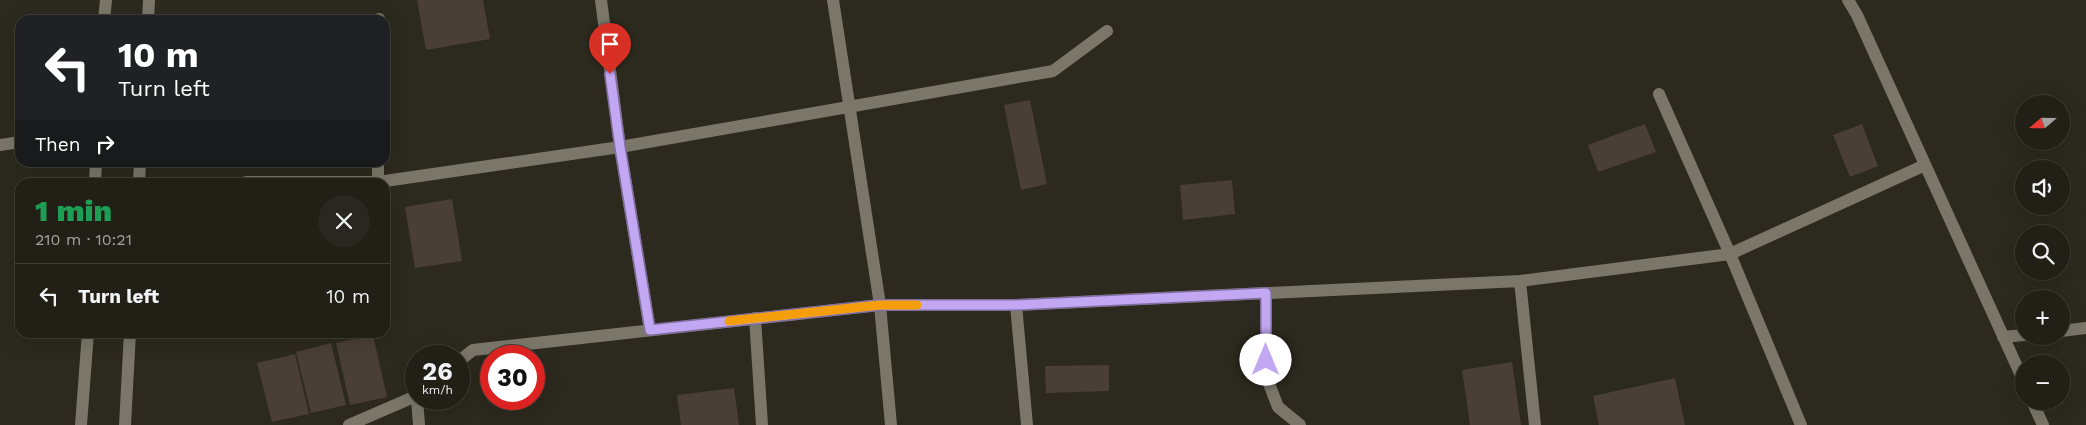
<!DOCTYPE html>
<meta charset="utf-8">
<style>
:root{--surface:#211f16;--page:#29271f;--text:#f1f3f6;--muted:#a2a2a1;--line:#3e3d35}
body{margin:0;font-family:"Work Sans",sans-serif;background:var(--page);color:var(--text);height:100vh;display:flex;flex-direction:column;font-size:19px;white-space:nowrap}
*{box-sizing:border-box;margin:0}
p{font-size:16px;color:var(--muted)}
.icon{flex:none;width:28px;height:28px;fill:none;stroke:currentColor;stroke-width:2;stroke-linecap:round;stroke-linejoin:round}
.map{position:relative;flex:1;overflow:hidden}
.details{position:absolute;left:15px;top:178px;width:375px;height:160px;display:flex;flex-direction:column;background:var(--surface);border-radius:15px;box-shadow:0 5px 20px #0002,0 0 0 1px var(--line)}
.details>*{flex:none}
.top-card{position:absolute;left:15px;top:15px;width:375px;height:152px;border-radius:15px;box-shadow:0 5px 20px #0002,0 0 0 1px var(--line);background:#202124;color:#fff;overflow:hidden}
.needle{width:32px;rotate:250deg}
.tools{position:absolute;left:2015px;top:95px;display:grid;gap:10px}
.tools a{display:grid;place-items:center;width:55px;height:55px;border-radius:50%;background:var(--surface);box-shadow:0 5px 20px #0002,0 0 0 1px var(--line);font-size:25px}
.speed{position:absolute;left:405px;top:345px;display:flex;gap:10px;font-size:25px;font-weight:700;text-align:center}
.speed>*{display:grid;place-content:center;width:65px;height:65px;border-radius:50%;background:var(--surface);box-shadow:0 5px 20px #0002,0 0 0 1px var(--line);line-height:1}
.speed small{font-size:12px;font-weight:400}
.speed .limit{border:8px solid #d22;background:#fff;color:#111}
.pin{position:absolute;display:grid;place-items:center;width:42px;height:42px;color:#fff;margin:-51px -21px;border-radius:50% 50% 50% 0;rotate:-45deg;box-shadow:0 0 5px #0007}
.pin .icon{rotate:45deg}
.me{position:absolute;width:55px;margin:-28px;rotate:0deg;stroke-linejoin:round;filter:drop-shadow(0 0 4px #0008)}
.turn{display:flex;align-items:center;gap:18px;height:105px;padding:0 20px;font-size:22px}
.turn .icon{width:65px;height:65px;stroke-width:2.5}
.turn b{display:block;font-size:35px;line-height:42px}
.then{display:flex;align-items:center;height:48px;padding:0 20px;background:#0003;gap:10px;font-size:19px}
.round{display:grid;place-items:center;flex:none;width:52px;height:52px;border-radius:26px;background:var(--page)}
.summary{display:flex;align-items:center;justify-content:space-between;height:85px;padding:0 20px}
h1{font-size:30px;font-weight:800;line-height:38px;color:#1e9e55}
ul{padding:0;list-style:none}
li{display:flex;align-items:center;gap:15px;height:65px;padding:0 20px;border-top:1px solid var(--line)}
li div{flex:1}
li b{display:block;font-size:19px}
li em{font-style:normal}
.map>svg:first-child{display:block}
</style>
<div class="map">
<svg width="2086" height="425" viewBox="0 0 2086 425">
<rect width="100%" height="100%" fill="#2c291e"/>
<!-- building -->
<path fill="#493f36" d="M417,0H483L490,39L426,50Z
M1030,100L1047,184L1021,190L1004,105Z
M1645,124L1656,152L1598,172L1588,145Z
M1862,124L1878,166L1850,177L1833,135Z
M1232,180L1235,214L1183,220L1180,185Z
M452,199L462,261L415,268L405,207Z
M373,335L387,397L350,405L336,343Z
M331,343L346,405L311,413L296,352Z
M295,354L309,414L272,422L257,363Z
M1512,362L1521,425H1470L1462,370Z
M1109,365V391L1046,393L1045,366Z
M1675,378L1685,425H1599L1593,396Z
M734,388L739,425H681L677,395Z"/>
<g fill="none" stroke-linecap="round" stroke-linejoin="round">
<!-- minor -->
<path stroke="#7a776a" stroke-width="12" d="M601,0L620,147L650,330
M833,0L880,305L891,425
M1848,0L1857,15L2024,382
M379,20V19
M1659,94L1730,254L1801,425
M0,145L20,142
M246,182H378L620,147L1053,71L1107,31
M378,182V162
M1520,281L1730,254L1925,165
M1266,293V376L1278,407L1300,425
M1016,305L1027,425
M755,318L762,425
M2061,331L2086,328
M2003,337L2024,335
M459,361L473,350L880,305H1016L1520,281L1535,425
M417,399L419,425
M2032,401L2043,425
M349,425L416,396"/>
<!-- secondary -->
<path stroke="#7a776a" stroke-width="12" d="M104,20L106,0
M148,20L149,0
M95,182L96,162
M139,182L140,162
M81,425L88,332
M125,425L130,332"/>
</g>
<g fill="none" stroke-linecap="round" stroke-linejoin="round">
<!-- route casing -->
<g stroke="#7e6d9d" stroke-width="12">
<path id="route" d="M610,74L620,147L650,330L880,305H1016L1266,293V360"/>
</g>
<!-- route -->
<use href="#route" stroke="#c2a7f2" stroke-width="9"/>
<!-- slow -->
<path stroke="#f59e0b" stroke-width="9" d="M729,321L880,305H917"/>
</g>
</svg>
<div class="tools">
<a><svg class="needle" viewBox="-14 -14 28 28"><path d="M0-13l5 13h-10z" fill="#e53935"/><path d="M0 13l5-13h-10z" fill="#a2a2a1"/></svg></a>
<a><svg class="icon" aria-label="sound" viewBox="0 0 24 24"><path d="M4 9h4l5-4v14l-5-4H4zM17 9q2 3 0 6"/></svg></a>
<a><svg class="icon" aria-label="search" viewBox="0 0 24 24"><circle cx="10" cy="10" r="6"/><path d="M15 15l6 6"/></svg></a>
<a>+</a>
<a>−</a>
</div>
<div class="speed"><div>26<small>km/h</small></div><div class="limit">30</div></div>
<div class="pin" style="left:610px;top:74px;background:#d93025"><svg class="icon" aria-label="arrive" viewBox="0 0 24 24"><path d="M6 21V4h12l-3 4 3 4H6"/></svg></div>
<svg class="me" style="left:1266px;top:360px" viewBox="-20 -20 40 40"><circle r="19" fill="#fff"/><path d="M0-13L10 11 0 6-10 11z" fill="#c2a7f2"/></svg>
<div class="top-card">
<div class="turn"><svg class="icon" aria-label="left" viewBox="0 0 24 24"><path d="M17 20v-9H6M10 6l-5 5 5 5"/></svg><div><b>10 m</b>Turn left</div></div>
<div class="then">Then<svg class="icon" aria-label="right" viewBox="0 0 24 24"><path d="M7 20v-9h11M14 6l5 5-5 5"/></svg></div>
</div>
<section class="details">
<div class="summary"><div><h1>1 min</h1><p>210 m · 10:21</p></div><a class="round"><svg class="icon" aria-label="close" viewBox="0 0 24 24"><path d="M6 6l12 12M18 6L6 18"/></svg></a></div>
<ul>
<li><svg class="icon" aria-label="left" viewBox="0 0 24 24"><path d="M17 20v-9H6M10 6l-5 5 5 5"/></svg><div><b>Turn left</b></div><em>10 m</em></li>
</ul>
</section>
</div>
